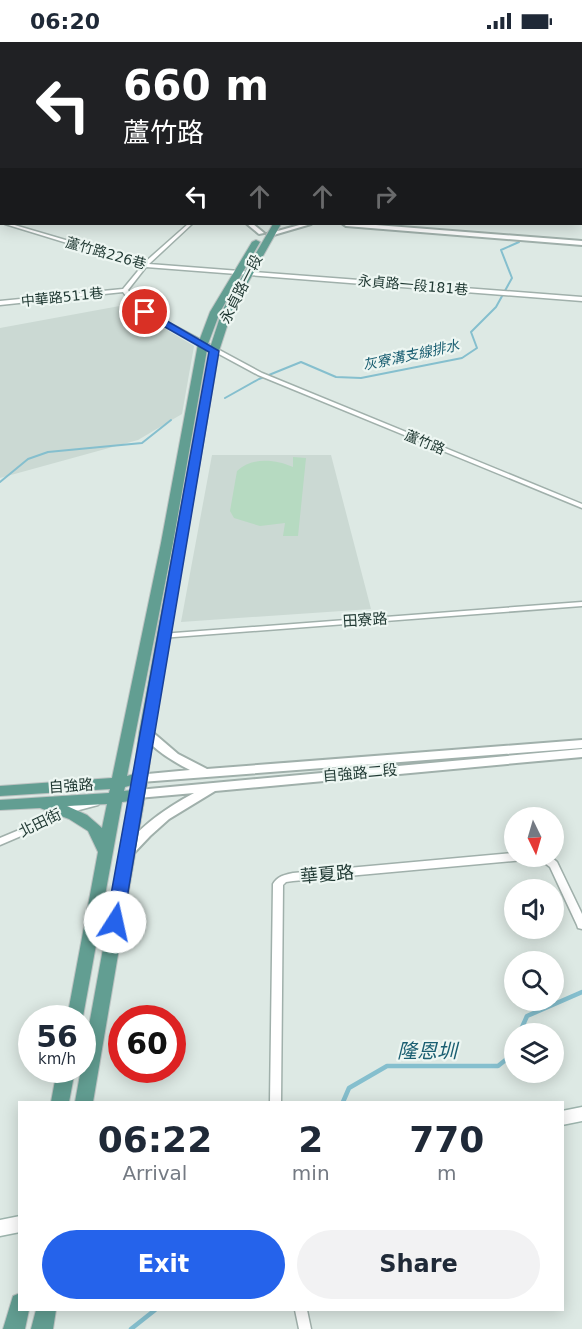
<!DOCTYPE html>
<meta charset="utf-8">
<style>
:root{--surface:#fff;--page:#f2f2f3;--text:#1f2937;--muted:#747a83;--accent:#2563eb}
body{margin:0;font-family:"DejaVu Sans","Noto Sans TC",sans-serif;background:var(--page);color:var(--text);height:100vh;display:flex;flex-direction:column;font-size:22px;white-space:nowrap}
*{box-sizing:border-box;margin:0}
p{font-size:20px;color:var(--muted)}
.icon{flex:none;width:33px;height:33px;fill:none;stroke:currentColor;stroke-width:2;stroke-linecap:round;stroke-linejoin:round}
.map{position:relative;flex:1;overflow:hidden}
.drawer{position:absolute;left:18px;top:1059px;width:546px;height:210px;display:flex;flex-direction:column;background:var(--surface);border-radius:0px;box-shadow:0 3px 15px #0003}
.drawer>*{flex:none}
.guide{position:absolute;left:0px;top:0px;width:582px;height:183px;box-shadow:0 3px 15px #0003;background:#202124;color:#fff;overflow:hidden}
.needle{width:39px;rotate:175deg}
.buttons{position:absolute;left:504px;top:765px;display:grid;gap:12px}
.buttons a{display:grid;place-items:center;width:60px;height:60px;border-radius:50%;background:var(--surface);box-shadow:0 3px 15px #0003;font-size:30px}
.speed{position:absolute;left:18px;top:963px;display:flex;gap:12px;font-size:30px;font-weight:700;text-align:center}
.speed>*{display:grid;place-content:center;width:78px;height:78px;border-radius:50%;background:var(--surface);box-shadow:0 3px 15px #0003;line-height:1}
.speed small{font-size:15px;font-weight:400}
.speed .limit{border:9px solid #d22;background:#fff;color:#111}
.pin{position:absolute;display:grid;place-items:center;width:51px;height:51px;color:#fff;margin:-26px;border:3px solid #fff;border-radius:50%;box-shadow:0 2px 6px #0007}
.me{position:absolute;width:66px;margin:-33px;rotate:10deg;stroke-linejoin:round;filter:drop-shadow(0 0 4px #0008)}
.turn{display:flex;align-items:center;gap:21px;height:126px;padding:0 24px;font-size:27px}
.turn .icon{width:78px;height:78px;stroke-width:2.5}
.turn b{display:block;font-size:42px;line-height:51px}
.lanes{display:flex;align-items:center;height:57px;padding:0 24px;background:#0003;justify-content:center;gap:30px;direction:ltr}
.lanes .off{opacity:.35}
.eta{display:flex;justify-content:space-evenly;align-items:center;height:102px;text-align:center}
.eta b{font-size:36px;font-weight:700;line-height:42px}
.action{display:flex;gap:12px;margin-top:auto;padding:12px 24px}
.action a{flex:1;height:69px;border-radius:36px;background:var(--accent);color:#fff;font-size:24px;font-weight:700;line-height:69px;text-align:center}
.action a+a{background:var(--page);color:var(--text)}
.status{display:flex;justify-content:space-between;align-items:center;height:42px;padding:0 30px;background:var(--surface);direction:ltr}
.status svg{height:16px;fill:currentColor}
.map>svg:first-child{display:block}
</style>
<div class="status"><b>06:20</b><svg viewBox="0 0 49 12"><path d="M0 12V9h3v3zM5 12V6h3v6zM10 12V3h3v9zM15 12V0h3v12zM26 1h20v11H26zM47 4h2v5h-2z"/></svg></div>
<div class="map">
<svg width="582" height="1287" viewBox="0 0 582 1287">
<rect width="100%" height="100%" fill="#dde9e4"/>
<!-- built -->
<path fill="#cbd9d3" d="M125,263L194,304L182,372L138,398L0,436V286Z
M212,413H331L371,567L181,580Z"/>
<!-- green -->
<path fill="#b6dac1" d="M293,415L306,416L298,494H283L285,481L260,484L234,476L230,469L237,429C252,415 275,417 293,425Z"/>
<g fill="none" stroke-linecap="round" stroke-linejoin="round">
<!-- stream-far1 -->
<path stroke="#85bfce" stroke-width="2" d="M225,356L259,337L301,320L336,335L361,336L462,316L477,306L471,290L496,265L512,236L501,208L519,200
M0,440L28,417L48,410L142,401L171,378"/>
<!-- stream -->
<path stroke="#85bfce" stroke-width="4.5" d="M519,992L527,974L582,950
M343,1060L349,1046L387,1024H498L508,1016L514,1002
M131,1287L155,1268"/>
<!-- minor casing -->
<g stroke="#a0b0ab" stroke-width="3">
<path id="minor" d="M377,0H381L380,2H376Z
M580,101H582V104H580Z
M0,128H2V131H0Z
M580,172H582V174H580Z
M5,182H11L144,221L188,182H192L149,222L582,255V259L146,225L128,248L137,262L147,269L262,331L582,462V466L258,333L143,271L133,264L123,250L0,263V259L123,247L142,224Z
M582,560V564L161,596L157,594L161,592Z
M95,758L98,759L100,761L98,763L68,771L49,782L0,803V796L43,778L62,766Z
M514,811V814H528L524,818L293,839L286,840L283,843L281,1060H270L273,842C278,834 284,833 293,831Z
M531,814H550L557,820L582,872V887L578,886L577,883L550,825L542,819L532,816Z
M295,1268H307L311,1287H299Z"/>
</g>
<!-- tertiary casing -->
<g stroke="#a0b0ab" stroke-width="4">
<path id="tertiary" d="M314,0H318L313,2Z
M0,77H2V81H0Z
M0,151H2V155H0Z
M247,182H253L264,191L259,192Z
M303,182H311L270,194L267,192Z
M343,182H363L582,199V203L346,184Z
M146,687L150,688L178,712L207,727L582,698V706L141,740L137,739L135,736L137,733L190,728C172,719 153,707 141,691Z
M582,707V715L215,749L169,777L150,794L132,813H124L122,810C139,784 168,765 194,751L138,756L134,755L132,752L134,749L138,748Z"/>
</g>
<!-- secondary casing -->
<g stroke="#9db4ad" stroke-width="3">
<path id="secondary" d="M582,1065V1079L562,1083V1069Z
M20,1174V1190L0,1194V1178Z"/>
</g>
<!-- primary casing -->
<g stroke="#bcc3c2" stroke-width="2">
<path id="primary" d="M327,0H333L334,2H328Z
M351,0H359L349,2Z
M273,182H281L232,269L219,309L153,691L148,736L93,1060H75L130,759L122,760L82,980V976H67L98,810L88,789L69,777L40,766L0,768V758L109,751L110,747L0,754V744L112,736L161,501L198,302L210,270L252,200L256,198L260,200L220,270L208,302L173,501L127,734L134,732L139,691L209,309L222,269ZM132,743V748L124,749L125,745ZM107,762L102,786L87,773L67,764Z
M57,1028H75L69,1060H51Z
M20,1251V1268H29L25,1287H3L13,1254Z
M36,1268H56L53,1287H31Z"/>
</g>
<!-- motorway casing -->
<g stroke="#bcc3c2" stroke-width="3">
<path id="motorway" d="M111,0L110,2H100Z
M119,0H127L117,2Z
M0,30H2L0,35Z"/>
</g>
<!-- minor -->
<use href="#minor" fill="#fff" fill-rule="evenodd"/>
<!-- tertiary -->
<use href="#tertiary" fill="#fff" fill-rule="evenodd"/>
<!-- secondary -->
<use href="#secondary" fill="#fff" fill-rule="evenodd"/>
<!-- primary -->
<use href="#primary" fill="#629e92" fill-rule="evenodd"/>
<!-- motorway -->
<use href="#motorway" fill="#2c635a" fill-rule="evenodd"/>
<!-- rail casing -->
<g stroke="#59746e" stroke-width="2">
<path id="rail" d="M580,53L582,60"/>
</g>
<!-- rail -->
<use href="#rail" stroke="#edf6f2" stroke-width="1.5" stroke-dasharray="4.5" stroke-linecap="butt"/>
</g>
<!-- route -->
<path fill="#2563eb" stroke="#184099" stroke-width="1.5" d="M142,268H148L219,309L123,880L120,885L115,887L109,885L106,880L209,310L142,272Z"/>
<g text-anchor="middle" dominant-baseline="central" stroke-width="4.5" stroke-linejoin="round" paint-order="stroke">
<!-- far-street labels -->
<g font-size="14" fill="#1f3832" stroke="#edf6f2">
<text transform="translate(106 211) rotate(16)">蘆竹路226巷</text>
<text transform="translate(413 243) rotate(5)">永貞路一段181巷</text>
<text transform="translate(62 255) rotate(-6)">中華路511巷</text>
<text transform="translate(425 400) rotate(22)">蘆竹路</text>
</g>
<!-- far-water labels -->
<g font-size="14" font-style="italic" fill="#1b5f72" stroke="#edf6f2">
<text transform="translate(411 313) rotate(-12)">灰寮溝支線排水</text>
</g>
<!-- street labels -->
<g font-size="15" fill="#1f3832" stroke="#edf6f2">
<text transform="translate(241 247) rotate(-63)">永貞路一段</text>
<text transform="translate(365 578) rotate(-4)">田寮路</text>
<text transform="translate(360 731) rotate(-5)">自強路二段</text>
<text transform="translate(71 744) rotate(-4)">自強路</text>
<text transform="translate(40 781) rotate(-26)">北田街</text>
</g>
<!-- near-street labels -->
<g font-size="18" fill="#1f3832" stroke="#edf6f2">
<text transform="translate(327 832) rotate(-5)">華夏路</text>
</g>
<!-- near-water labels -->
<g font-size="20" font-style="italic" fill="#1b5f72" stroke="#edf6f2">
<text x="427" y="1009">隆恩圳</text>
</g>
</g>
</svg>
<div class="buttons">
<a><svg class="needle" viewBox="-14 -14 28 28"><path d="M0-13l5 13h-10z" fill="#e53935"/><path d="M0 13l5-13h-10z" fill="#747a83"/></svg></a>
<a><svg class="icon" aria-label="sound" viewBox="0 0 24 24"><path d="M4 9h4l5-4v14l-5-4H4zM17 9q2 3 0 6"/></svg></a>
<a><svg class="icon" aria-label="search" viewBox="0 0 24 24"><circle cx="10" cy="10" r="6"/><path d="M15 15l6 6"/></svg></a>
<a><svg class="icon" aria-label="layers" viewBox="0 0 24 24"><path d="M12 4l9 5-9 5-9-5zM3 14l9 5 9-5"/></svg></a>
</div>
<div class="speed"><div>56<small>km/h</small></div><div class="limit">60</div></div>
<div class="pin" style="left:145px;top:270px;background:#d93025"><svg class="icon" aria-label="arrive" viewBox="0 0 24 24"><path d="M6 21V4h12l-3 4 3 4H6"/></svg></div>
<svg class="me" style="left:115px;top:880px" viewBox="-20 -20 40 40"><circle r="19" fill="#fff"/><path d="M0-13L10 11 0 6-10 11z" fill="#2563eb"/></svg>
<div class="guide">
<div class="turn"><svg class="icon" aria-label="left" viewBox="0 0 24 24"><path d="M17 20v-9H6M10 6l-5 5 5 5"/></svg><div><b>660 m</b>蘆竹路</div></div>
<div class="lanes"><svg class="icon" aria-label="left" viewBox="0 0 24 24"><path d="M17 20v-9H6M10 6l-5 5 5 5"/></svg><svg class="icon off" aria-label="ahead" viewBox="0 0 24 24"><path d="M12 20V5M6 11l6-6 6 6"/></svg><svg class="icon off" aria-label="ahead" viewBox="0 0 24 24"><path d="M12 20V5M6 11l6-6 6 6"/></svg><svg class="icon off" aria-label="right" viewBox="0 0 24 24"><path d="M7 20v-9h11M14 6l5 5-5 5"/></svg></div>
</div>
<section class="drawer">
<div class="eta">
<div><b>06:22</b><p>Arrival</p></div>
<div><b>2</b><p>min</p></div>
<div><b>770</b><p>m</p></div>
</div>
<div class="action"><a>Exit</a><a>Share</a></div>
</section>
</div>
